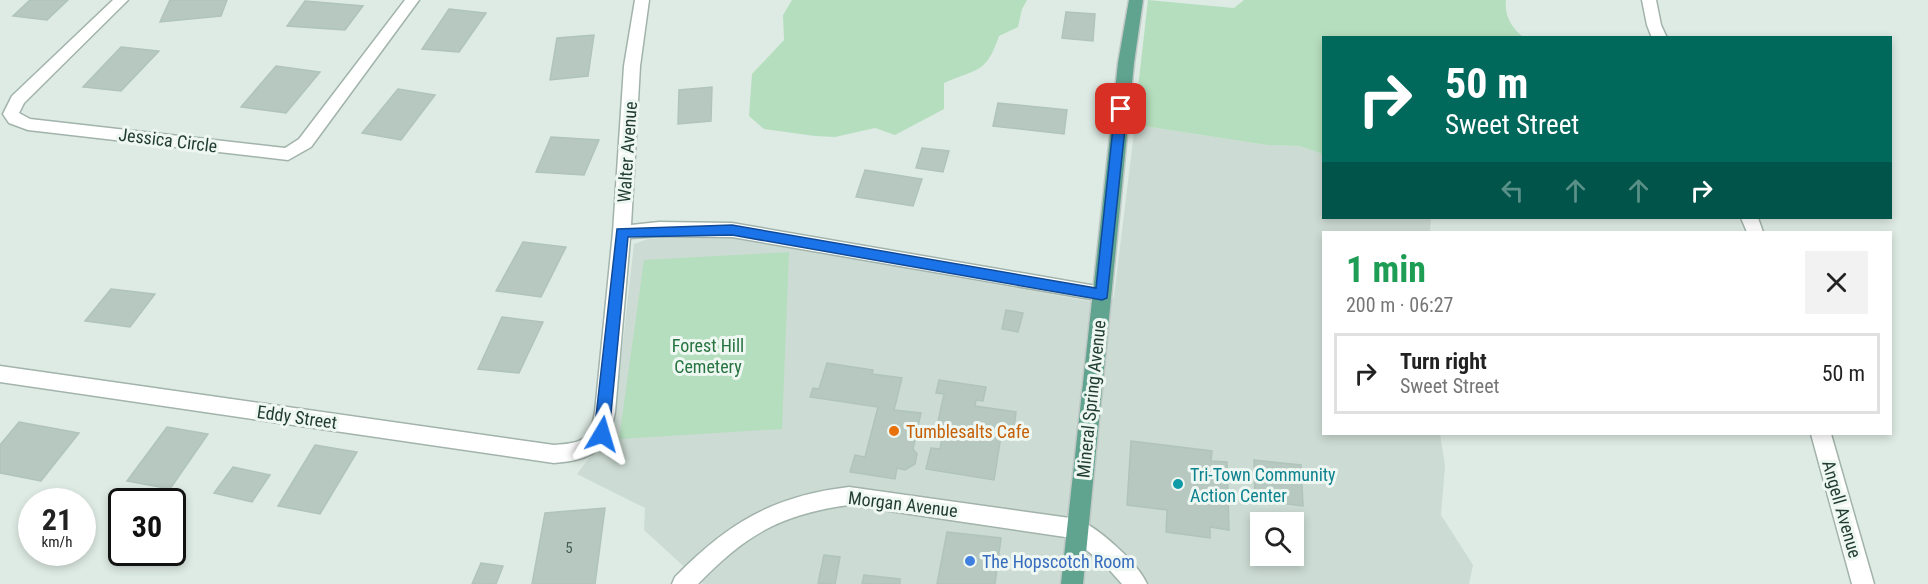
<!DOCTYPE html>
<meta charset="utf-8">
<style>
:root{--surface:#fff;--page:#f2f2f2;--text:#222;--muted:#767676;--line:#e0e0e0}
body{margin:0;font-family:"Roboto Condensed",sans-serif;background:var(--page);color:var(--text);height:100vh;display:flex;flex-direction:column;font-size:22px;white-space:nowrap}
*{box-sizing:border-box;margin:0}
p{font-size:20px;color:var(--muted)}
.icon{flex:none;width:33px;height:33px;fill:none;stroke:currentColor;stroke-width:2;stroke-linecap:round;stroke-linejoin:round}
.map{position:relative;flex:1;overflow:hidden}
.sheet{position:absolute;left:1322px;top:231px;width:570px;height:204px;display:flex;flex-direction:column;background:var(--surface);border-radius:0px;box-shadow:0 3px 9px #0003}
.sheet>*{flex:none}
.hud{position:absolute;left:1322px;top:36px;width:570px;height:183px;border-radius:0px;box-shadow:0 3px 9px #0003;background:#00695c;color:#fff;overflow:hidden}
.tools{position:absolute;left:1250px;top:512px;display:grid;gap:12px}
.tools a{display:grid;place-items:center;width:54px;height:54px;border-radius:0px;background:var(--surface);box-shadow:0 3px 9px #0003;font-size:30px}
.speed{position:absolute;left:18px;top:488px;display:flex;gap:12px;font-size:30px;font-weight:700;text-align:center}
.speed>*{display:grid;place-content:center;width:78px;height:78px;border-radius:50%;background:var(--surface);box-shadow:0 3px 9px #0003;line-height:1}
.speed small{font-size:15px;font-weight:400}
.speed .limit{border:3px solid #111;border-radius:9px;background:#fff;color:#111}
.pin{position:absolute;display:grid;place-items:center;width:51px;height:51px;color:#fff;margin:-26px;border-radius:12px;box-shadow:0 3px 9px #0006}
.me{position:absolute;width:66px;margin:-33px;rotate:7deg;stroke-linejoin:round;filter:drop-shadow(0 0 4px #0008)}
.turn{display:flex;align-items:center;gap:21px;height:126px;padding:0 24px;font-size:27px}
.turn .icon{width:78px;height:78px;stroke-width:2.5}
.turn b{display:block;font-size:42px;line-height:51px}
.lanes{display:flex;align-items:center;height:57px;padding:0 24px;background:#0003;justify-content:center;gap:30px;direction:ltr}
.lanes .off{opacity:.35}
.round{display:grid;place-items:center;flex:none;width:63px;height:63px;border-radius:0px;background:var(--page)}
.overview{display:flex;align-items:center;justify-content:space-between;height:102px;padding:0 24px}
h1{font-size:36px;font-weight:700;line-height:45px;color:#1e9e55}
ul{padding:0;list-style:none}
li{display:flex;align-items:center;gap:18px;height:81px;margin:0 12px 9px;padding:0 12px;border:3px solid var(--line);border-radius:0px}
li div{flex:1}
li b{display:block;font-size:22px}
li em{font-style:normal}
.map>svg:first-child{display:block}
</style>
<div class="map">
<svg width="1928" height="584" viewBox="0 0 1928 584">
<rect width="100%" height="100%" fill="#deebe4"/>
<!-- built -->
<path fill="#ccdbd3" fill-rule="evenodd" d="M1137,125L1267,145L1299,146L1323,154V218H1431L1430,232H1323V434H1440L1445,466L1441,515L1473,565L1469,584H703L644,530L645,508L577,474L589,458L612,439L634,244L648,239L716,234L1110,305L1114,296L1134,133ZM1260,522H1293V555H1260Z"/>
<!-- green -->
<path fill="#b5debe" d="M792,0H1027L1022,9L1018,27L999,36C986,74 978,68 944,83V109L895,135L875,128L835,137L815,136L764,129L749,116L752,74L784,40L783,15Z
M1148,0L1234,8L1244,0H1506C1504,16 1512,28 1523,37L1323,38V154L1299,146L1267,145L1137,125L1136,106Z
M789,252L782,429L619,439L644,260Z"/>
<!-- building -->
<path fill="#b6c8c0" stroke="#b0c4bb" stroke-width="1.5" d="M30,0H68L47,20L13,16Z
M170,0H227L221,16L160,22Z
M305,1L363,6L345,30L287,26Z
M449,9L486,13L459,52L422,49Z
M1066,12L1095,14L1093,41L1062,38Z
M594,35L588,76L550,80L557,38Z
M121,47L159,51L121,91L83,87Z
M276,66L320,72L286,113L241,107Z
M712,87L711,121L678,124L679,90Z
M398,89L435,95L401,140L362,133Z
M998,103L1067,110L1064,134L993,126Z
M551,137L599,140L584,175L536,172Z
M922,148L949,151L943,172L916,168Z
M865,170L922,179L913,206L856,197Z
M523,242L566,247L541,297L496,291Z
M111,289L155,294L130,327L85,321Z
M1006,310L1023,313L1018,332L1002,329Z
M502,317L543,322L519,373L478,369Z
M827,363L873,370L872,374L902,378L894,410L921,413L913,449L917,454L915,464L905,470L897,468L895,479L850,472L855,455L865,457L878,407L810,397L813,388L819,389Z
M939,380L986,387L983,401L976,400L975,406L1016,412L1013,438L1001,436L994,480L926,469L931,448L940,449L943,433L936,431L944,394L936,393Z
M19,422L79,433L41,481L0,473V445Z
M167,427L208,434L170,489L127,481Z
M1131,441L1212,451L1211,461L1227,462L1229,530L1210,527V538L1166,532L1167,510L1127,505Z
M315,445L357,452L320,514L278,506Z
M1254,460L1301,465L1303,506L1255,500Z
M233,467L270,475L252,502L214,493Z
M605,508L595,584H532L545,513Z
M947,532L1001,538L995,584H937Z
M824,555L840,557L835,584L818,583Z
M481,563L503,566L496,584H472Z
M864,575L900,579V584H862Z"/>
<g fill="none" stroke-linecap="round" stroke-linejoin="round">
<!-- minor casing -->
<g stroke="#a1b3ab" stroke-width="3">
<path id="minor" d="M113,0H128L24,103L19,113L30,119L285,148L299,139L405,0H419L311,147L288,160L28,130L9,123L3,114L12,96Z
M635,0H649L640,66L631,225L659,222L732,223L1102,287L1108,289L1111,294L1108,299L1102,301L732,237L659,236L630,238L615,412C608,451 592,460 554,463L0,382V366L554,445C582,443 590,441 595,412L613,232L624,66Z
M1642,0H1656L1661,25L1667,38H1652L1647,25Z
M1741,218H1758L1763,232H1747Z
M1811,434H1831L1874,584H1852Z
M849,487L1077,519C1099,528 1138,563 1147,584H1122L1106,566L1072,538L849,505C781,514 745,535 698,584H672L675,577C728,523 773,496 849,487Z"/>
</g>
<!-- major casing -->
<g stroke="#c0c8c6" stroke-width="3">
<path id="major" d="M1129,0H1143L1134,63L1083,584H1061L1118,63Z"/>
</g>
<!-- minor -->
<use href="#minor" fill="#fff" fill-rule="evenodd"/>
<!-- major -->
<use href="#major" fill="#60a38f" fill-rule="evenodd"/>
</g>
<!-- route -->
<path fill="#1a73e8" stroke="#114b97" stroke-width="1.5" d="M1121,105L1127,109L1107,298L1102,300L732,235L628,237L609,434L607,438L602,440L596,438L594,434L617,229L732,225L1096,288L1115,109Z"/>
<!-- markers -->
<circle fill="#e8710a" stroke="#eff7f2" stroke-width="2" cx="894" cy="431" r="6"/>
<circle fill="#0f9aa8" stroke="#eff7f2" stroke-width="2" cx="1178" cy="484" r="6"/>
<circle fill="#3f7fe0" stroke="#eff7f2" stroke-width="2" cx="970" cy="561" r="6"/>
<g text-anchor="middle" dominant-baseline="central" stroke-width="6" stroke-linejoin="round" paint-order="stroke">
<!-- number labels -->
<g font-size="15" fill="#455e56">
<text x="569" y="548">5</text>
</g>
<!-- street labels -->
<g font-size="18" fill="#1f3b32" stroke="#eff7f2">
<text transform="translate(168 140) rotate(7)">Jessica Circle</text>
<text transform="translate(627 152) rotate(-86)">Walter Avenue</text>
<text transform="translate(1091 399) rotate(-84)">Mineral Spring Avenue</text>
<text transform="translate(297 417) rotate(8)">Eddy Street</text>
<text transform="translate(903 504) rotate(7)">Morgan Avenue</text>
<text transform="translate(1842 509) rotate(74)">Angell Avenue</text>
</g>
<!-- park labels -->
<g font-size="18" fill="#277441" stroke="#eff7f2">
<text x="708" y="345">Forest Hill<tspan x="708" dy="21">Cemetery</tspan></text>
</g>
<!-- food labels -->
<g font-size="18" fill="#c56008" stroke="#eff7f2" text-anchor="start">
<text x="906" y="431">Tumblesalts Cafe</text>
</g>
<!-- culture labels -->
<g font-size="18" fill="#0d838f" stroke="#eff7f2" text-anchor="start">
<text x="1190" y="474">Tri-Town Community<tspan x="1190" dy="21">Action Center</tspan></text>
</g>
<!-- shop labels -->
<g font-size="18" fill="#366cbe" stroke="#eff7f2" text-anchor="start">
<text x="982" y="561">The Hopscotch Room</text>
</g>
</g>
</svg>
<div class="tools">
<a><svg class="icon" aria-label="search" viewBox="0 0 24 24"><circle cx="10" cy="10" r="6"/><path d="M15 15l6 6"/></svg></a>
</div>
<div class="speed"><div>21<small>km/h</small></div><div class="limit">30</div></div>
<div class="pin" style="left:1121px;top:109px;background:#d93025"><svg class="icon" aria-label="arrive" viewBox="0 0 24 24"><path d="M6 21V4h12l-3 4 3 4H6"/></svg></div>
<svg class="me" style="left:602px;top:434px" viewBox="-20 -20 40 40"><path d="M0-17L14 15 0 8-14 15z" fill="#1a73e8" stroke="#fff" stroke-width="4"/></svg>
<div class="hud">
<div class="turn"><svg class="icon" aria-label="right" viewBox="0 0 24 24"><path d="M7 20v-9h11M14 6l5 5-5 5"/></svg><div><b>50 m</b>Sweet Street</div></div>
<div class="lanes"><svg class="icon off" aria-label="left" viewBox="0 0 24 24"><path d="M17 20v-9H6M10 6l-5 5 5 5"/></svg><svg class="icon off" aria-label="ahead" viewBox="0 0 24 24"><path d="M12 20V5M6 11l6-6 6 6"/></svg><svg class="icon off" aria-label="ahead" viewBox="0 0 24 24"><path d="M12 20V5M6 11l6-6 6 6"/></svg><svg class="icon" aria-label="right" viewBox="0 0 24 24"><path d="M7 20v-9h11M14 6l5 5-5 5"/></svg></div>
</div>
<section class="sheet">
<div class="overview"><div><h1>1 min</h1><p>200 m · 06:27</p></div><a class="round"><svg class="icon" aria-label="close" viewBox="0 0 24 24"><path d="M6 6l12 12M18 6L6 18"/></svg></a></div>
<ul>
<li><svg class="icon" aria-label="right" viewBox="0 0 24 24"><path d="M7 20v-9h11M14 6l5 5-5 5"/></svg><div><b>Turn right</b><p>Sweet Street</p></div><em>50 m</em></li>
</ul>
</section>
</div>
